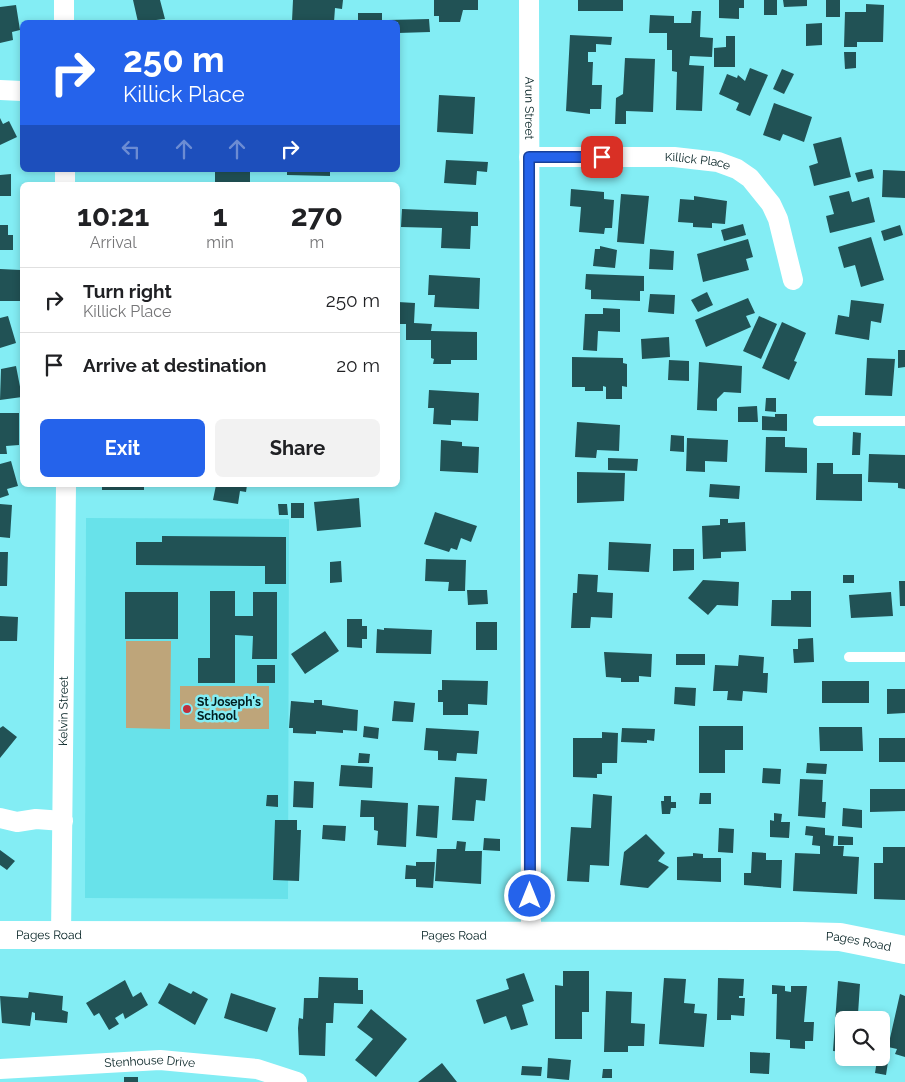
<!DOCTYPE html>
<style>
:root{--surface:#fff;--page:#f2f2f2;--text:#202124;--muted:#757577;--line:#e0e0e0;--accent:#2563eb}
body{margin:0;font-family:Raleway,sans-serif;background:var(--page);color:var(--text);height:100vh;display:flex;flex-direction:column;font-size:19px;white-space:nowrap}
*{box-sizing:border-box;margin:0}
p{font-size:16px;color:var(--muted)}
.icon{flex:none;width:28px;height:28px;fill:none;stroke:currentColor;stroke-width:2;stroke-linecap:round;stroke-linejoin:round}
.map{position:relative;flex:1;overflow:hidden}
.side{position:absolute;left:20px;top:182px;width:380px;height:305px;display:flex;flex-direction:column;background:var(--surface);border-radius:8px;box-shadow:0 2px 8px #0003}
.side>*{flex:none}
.hud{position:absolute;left:20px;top:20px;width:380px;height:152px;border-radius:8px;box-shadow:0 2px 8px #0003;background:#2563eb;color:#fff;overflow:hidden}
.buttons{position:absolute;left:835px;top:1011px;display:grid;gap:10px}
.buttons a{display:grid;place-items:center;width:55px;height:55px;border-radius:8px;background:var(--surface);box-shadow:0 2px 8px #0003;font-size:25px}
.pin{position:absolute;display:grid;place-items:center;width:42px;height:42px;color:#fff;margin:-21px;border-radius:10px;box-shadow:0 2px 8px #0006}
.me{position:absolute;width:55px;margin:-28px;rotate:0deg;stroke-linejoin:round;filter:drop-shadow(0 0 4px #0008)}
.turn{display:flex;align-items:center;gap:18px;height:105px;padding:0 20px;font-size:22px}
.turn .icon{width:65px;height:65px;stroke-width:2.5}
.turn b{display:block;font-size:35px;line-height:42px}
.lanes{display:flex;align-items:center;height:48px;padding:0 20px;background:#0003;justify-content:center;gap:25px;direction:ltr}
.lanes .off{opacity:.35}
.eta{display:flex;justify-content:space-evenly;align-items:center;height:85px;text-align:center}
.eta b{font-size:30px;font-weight:700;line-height:35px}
.button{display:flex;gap:10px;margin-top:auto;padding:10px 20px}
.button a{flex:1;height:58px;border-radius:8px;background:var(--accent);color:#fff;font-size:20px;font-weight:700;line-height:58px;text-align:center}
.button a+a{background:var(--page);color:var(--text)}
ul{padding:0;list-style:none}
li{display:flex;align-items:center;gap:15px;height:65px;padding:0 20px;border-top:1px solid var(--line)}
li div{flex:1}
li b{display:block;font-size:19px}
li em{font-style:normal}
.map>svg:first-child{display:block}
</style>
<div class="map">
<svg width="905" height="1082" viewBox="0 0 905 1082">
<rect width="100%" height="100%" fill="#83edf4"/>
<!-- built -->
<path fill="#68e2ea" d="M86,518L289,519L288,899L85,898Z"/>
<!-- green -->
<path fill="#bea57a" d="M126,641H171L170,729L126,728Z
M180,686H269V729H180Z"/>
<!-- building -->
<path fill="#215255" d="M133,0H160L165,19L138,22Z
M293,0H343L342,9L335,8L334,22L292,21Z
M434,0H478V10H463L460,22H439V16H434Z
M578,0H623V11H578Z
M719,0H744V8H739V19L719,18Z
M764,0H777V15H764Z
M783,0H807V6L784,7Z
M826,0H840V17H826Z
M866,4L884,5L883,42H857V47H844L845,12H866Z
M16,5L20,30L12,32L13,40L0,43V7Z
M692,11H701L700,37L713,38L712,57L690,56L689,65L704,66L702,111L676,110L677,72L672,71V50H667V33H649L650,15L674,16V23H691Z
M358,13H382V22H358Z
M429,19L430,32L398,33V22H388V20Z
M822,23V45L806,46V24Z
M570,35L612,37L611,45L596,44V52H588V62H593L592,85H602L601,109H590V114L566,111Z
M726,36H735V67H714V48L726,47Z
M844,52H856V68L845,69Z
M625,58L655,59L653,112L626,111V124H615L616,98L623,94Z
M750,68L768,75L750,116L736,110L739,103L719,94L727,74L737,78L738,75L745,81Z
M782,69L794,74L784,94L773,89Z
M439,95L475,97L473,134L437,132Z
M774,103L812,117L804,142L783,134L780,141L763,135Z
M0,118L3,124L9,121L17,137L0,145Z
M841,137L851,177L814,186L809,166L818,163L813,144Z
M446,160L488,162L487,172L477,171L476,185L444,183Z
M872,169L874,178L858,182L855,173Z
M215,170H250V183L215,182Z
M287,170H330V176L287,175Z
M883,170L905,171V198L882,197Z
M11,174V196H0V175Z
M571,189L604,192V199L614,200L612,228H605L604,234L579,232L581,207L570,206Z
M849,191L852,202L869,197L875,222L830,233L826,216L834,214L829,196Z
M621,194L649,196L644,244L617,242Z
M694,196L727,201L725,224L712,223V228L693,227V223L678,222L680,199L694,200Z
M402,209L478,212V226H471L470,249L441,248L442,228L401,227Z
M743,224L746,235L724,241L721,230Z
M0,225H8V235H13V250H0Z
M900,225L903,235L884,241L881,231Z
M871,237L884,280L861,287L855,265L844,268L838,247Z
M748,239L753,257L746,259L749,270L703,282L697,254Z
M600,246L617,250L615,268L593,266L595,249H600Z
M650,249L674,251L673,270L649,269Z
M0,269L21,270L20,301H0Z
M586,274L644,276V291H640V301L591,299V290L585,289Z
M429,275L480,278L479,309L434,307L435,295H428Z
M707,292L713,305L698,312L691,300Z
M650,294L675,295L674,314L648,312Z
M748,298L755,313L746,316L751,327L706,347L695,320Z
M851,300L884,304L881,323L871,321L869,340L835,334L838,315L849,317Z
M398,302L415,303L414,323L432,324L431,331L477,332V360H451V364H433L434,359L431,358V340H406V324H398Z
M603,308L620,309V332L598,331L597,351L583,350L585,314H603Z
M8,316L16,343L0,348V318Z
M759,316L777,324L761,359L743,351Z
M782,322L806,333L794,361L797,362L789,380L762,368Z
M669,337L670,357L642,359L641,339Z
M898,350H905V367L898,368Z
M572,357L623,358V363L627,364V387L622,386V399H606V387L603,386V391H585V387H572Z
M867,358L895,359L892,396L865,395Z
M669,360L689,361V381L668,380Z
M699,362L742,366L741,393L724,392L717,399V411L697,410Z
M16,366L22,397L0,400L1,369Z
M429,390L479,393L478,421L451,420V425L433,424L434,408H428Z
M766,398H776V412L765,411Z
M757,406L758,422H738V407Z
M0,413H19V445L6,446L7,454H0Z
M775,414H787V431L762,430V416L775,417Z
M577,422L620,425L619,451L597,450L596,458L575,457Z
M853,432L861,433L860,455H852Z
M671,435L684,436V452L670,451Z
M766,437H785V447L807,448V473L765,472Z
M687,438L728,440L727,462L705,461V472L686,471Z
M441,440L462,442V446L479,447L478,473L440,471Z
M869,454L905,455V489L898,488V483L868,482Z
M608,458L638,459L637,471L608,470Z
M11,461L18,486L7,489L9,495L0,498V464Z
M817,463H833V474H862V501L816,500Z
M577,472L625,473L624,501L577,503Z
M710,484L740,486L739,499L709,497Z
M102,485H144V490H102Z
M216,485H247L246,492L240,491L238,504L213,500Z
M359,498L361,527L317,531L314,502Z
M291,503H304V518H291Z
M0,504L12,505L10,538L0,537Z
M278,504H287L288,515H279Z
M435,512L477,526L471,542L461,538L457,550L451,548L449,552L424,544Z
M720,519H728V523L745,522L746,551L721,552V558L703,559L702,526L720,525Z
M162,536L286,537V584H265V566L136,565V542H162Z
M609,542L651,544L649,572L608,570Z
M673,549H694V570L673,571Z
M0,552H8L7,586H0Z
M426,559L466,560L465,591H448L449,582L425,581Z
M341,561L342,582L330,583V562Z
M578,574L598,575L597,592L613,593L612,618L591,617L590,628H571L573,593H577Z
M843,575H854V583H843Z
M703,580L739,582L738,606L717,605L708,615L688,598Z
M899,581H905V606H900Z
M467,590H487L488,604L468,605Z
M210,591H235V616H253V592H277V659H252L253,636L235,635V683H198V658H210Z
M791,591H811V627L771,626L772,600H791Z
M125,592H178V639H125Z
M891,592L893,616L851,618L849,595Z
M0,616L18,617L17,641H0Z
M347,619H362V626H367V639H362V648L347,647Z
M476,622H497V650H476Z
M384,628L432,630L431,654L376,653L377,629L384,630Z
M325,631L339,651L305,674L291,654Z
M813,638L814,662L794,663L793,649H798V639Z
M604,652L652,654L651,677L639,676V682H621V678L606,677Z
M676,654H705V665H676Z
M739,655L764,657L763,673H768L767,693L743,691L742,701L727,700L728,691H713L715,665L738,666Z
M257,665H275V683H257Z
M442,680L488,681L487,705L468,704V715H443V702H438V690H442Z
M822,681H869V703H822Z
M675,687L696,688L695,706L674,704Z
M887,689H905V713L887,714Z
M314,700H322V705L358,710L357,731L343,730V733L316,731V734L293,733V728H289L291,701L314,703Z
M394,701L415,703L413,722L392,721Z
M3,726L17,737L0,758V728Z
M364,726L379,728L378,739L363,737Z
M699,726H743V750H725V773H699Z
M819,727H862L863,751H820Z
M426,728L479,731L477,754L457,753L456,761L438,760V751L424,750Z
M622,728L655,729L654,741L647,740V743L621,742Z
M602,732L618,733L617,763H602V774H597V778L573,777V738H602Z
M879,738H905V762H879Z
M359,753L370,754L369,763H358Z
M807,763L827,764L826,774L806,773Z
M341,765L373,767L372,788L339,786Z
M763,768L781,769L780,784L762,783Z
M455,777L487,779L485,801L476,800L474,821L452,820Z
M800,779L823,780L822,802H826L825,818L798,816Z
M294,781L314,782L313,808L293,807Z
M870,789H905V811L870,812Z
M700,793H711V804H699Z
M593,794L612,796L609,866L590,865L589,882L567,881L571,827L591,828Z
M267,795H278V807L266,806Z
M664,796H671V802H676V808H671L670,814H662L661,801H664Z
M361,800L408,803L406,847L377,845L378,831L374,830V817H360Z
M418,805L439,806L437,838L416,836Z
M843,808L862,810V828L842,826Z
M774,813L782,814L781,822H790L789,838L770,837V820L774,821Z
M275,820H297V830H301L299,881L273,880Z
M323,825L346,826L345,841L322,839Z
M806,826L825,828V835L834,836L833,846H844L843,856L859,857L857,894L793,891L795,853L820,854V846L812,845L813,836L805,835Z
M719,828L734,829L733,853L718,852Z
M646,834L665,853L658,861L669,867L648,888L620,885L624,852Z
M838,836L853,837V845H838Z
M484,838L500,839V851L483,850Z
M457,841L466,842L465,851H482L481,884L435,881L437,849H456Z
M883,847H905V900L874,899V863H883Z
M0,850L15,861L7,870L0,865Z
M752,852L766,853V860H782L781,888L744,885V873H751Z
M693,853L703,854V858H721V882L677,880V857L693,856Z
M416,862H435L433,888L416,887V879H405L406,865L416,866Z
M563,971H589V1012H582V1039H555V985L563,986Z
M524,973L534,1001L522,1005L528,1025L511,1030L506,1016L484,1024L476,1000L509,989L506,979Z
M319,977L358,978V990H363V1004L334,1003L333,1023H326L325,1056L299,1055L298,1028L299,1018L303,1019L304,998H318Z
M664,978L686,979L684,1003L695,1004L694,1013L707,1014L704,1047L659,1044Z
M718,978L744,979L743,996H739V998H745L744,1016L731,1015V1020H717Z
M125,980L133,997L141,992L148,1005L125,1019L123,1013L115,1018L119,1024L109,1030L99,1013L94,1016L86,1003Z
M838,981L860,984L858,1014L864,1015V1020H844V1052L833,1051Z
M169,983L191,994L193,991L208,999L195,1025L158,1003Z
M772,985L785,986V991L791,992V986H807L804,1022H814L813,1041H805V1049L790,1048V1040L776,1039L777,994H772Z
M606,991L632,992L631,1023L645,1024L644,1046H628V1052H604Z
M29,992L63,996L62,1010L68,1012L67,1023L35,1020V1013L32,1012L30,1026L2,1023L0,996L28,998Z
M231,993L276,1008L267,1032L224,1018Z
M900,994L905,996V1057L895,1054L897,1049L888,1047Z
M371,1009L407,1039L376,1077L355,1060L373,1039L357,1027Z
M750,1052L770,1053L769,1074L750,1073Z
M548,1058L571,1060L569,1080L547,1078Z
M877,1060L888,1062L886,1075L875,1073Z
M442,1063L457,1082H418Z
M522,1066L542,1067L541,1076L521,1075Z
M603,1069H612V1078H602Z
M124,1077H138V1082H124Z"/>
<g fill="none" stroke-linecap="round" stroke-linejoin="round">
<!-- lane -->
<path stroke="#fff" stroke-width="10" d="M818,421H905
M849,657H905"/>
<!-- street -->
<g stroke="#fff" stroke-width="20">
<path id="s1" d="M529,0L531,935"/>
<path d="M64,22V0"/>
<path d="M0,90L22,91"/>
<path id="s2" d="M529,157H674L718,162L737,169L750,178L771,204L778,219L793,280"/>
<path d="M65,170V185"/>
<path d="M0,818L17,822L36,819L63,821"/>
<path id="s3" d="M61,936L66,485"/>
<path id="s4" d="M0,1069L160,1060L257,1069L297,1082"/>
</g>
<!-- secondary -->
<path stroke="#fff" stroke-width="28" id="s5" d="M0,935L802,936L840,937L905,950"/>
</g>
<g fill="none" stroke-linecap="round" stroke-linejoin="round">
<!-- route casing -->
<g stroke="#184099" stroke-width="12">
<path id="route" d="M530,896L529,157H602"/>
</g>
<!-- route -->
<use href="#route" stroke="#2563eb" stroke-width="9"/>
</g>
<!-- markers -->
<circle fill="#c0303c" stroke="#83edf4" stroke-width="2" cx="187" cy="709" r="5"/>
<g text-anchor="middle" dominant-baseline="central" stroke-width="5" stroke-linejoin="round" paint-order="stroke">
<!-- street labels -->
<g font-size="12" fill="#001e20" stroke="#83edf4">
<text stroke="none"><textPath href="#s1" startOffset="108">Arun Street</textPath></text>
<text stroke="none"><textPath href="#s2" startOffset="169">Killick Place</textPath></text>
<text stroke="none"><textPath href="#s3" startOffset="225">Kelvin Street</textPath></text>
<text stroke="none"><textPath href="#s5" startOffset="49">Pages Road</textPath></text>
<text stroke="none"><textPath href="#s5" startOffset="454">Pages Road</textPath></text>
<text stroke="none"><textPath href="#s5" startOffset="859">Pages Road</textPath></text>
<text stroke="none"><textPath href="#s4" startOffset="150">Stenhouse Drive</textPath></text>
</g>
<!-- poi labels -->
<g font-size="12" font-weight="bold" fill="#001e20" stroke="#83edf4" text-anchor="start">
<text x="197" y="702">St Joseph's<tspan x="197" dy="14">School</tspan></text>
</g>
</g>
</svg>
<div class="buttons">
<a><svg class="icon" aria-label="search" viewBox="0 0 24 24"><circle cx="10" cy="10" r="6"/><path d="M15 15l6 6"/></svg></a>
</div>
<div class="pin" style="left:602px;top:157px;background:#d93025"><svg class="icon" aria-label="arrive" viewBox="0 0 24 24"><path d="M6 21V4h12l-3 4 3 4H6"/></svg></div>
<svg class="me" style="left:530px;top:896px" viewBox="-20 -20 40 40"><circle r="17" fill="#2563eb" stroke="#fff" stroke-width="3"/><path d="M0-11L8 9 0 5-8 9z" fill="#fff"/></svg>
<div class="hud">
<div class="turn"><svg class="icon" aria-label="right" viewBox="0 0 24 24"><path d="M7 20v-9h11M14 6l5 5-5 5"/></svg><div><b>250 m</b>Killick Place</div></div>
<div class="lanes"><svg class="icon off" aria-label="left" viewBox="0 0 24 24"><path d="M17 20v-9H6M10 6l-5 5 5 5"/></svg><svg class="icon off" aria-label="ahead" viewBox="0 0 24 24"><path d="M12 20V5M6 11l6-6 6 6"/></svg><svg class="icon off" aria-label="ahead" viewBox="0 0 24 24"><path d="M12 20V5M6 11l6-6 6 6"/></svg><svg class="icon" aria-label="right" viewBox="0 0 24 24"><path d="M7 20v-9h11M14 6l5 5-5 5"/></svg></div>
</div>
<section class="side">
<div class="eta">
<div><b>10:21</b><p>Arrival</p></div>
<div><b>1</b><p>min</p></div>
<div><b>270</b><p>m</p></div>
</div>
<ul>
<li><svg class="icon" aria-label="right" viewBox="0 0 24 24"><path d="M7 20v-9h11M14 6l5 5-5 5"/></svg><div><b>Turn right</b><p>Killick Place</p></div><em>250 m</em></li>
<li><svg class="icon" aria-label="arrive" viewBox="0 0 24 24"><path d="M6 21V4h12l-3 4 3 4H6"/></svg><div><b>Arrive at destination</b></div><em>20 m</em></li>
</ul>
<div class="button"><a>Exit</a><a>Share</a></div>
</section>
</div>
